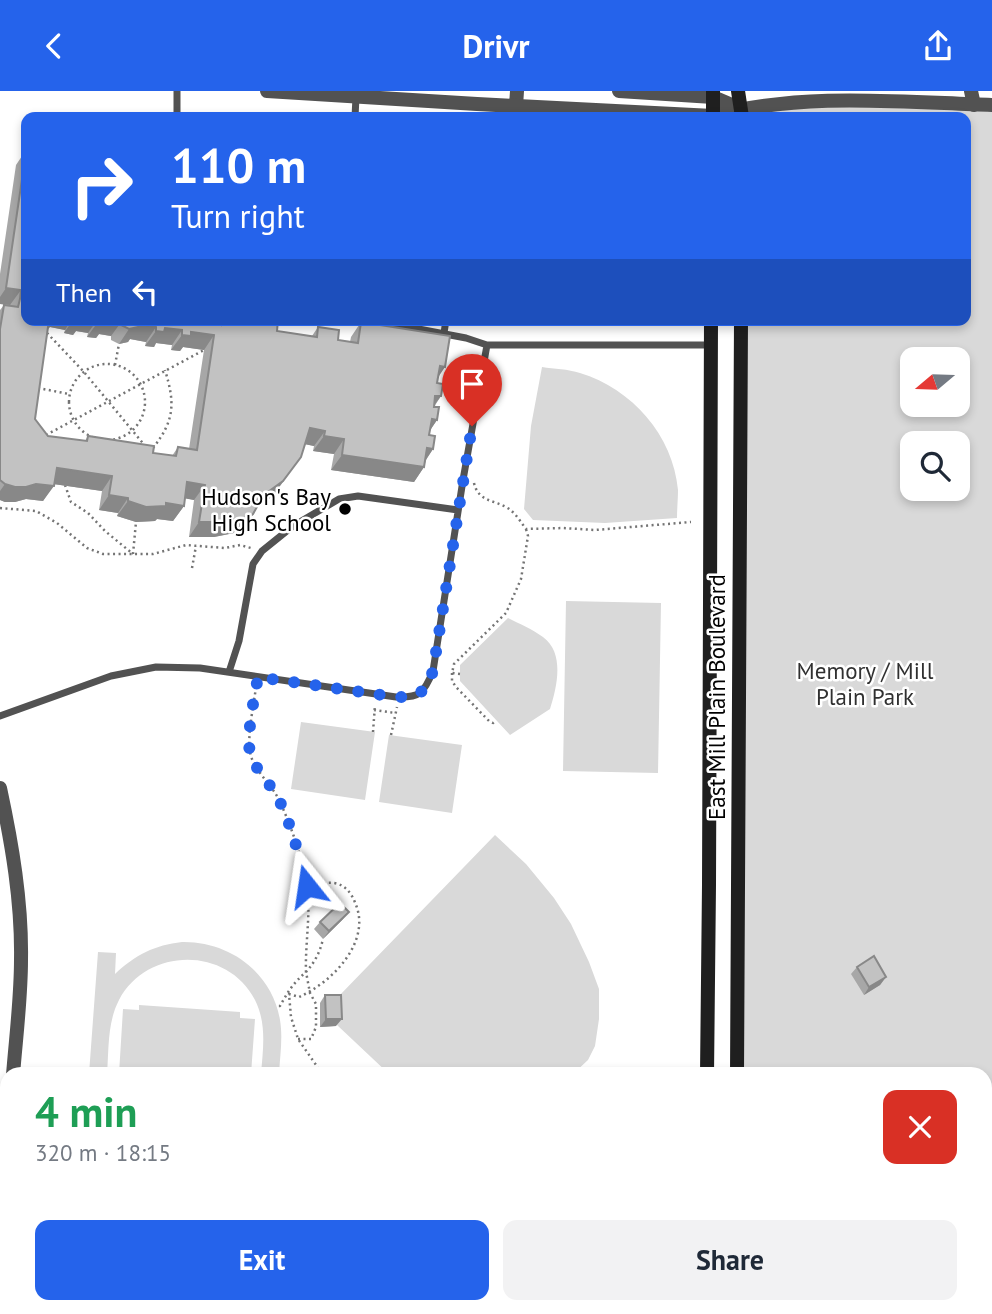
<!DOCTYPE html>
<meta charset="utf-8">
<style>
:root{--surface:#fff;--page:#f2f2f3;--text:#1f2937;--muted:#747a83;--accent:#2563eb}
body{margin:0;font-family:"PT Sans",sans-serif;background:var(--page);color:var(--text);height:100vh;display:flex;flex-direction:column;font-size:26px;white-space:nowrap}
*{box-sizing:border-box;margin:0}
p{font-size:23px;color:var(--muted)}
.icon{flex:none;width:38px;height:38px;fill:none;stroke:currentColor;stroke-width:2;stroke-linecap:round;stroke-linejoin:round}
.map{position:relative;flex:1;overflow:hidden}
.panel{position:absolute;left:0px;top:976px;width:992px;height:247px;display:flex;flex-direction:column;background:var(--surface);border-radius:21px 21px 0 0;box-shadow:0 4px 10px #0003}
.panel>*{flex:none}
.guide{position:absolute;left:21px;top:21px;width:950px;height:214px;border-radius:14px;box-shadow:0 4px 10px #0003;background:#2563eb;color:#fff;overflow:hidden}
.needle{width:46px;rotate:251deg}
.tools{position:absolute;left:900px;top:256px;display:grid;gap:14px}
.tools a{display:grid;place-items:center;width:70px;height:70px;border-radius:14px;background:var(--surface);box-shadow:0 4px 10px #0003;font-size:35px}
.pin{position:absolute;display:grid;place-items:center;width:60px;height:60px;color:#fff;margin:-72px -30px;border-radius:50% 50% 50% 0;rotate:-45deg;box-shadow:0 0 7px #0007}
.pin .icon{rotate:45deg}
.me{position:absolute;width:77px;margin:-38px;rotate:345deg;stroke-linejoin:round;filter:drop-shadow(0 0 5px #0008)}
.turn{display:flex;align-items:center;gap:24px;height:147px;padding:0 35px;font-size:32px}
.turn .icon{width:91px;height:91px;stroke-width:2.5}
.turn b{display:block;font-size:49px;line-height:60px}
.then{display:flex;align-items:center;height:66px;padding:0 35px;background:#0003;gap:14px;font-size:26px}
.round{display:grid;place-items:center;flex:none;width:74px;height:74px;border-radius:14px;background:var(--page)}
.headline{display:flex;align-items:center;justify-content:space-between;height:119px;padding:0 35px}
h1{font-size:42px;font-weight:800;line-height:52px;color:#1e9e55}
.primary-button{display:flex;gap:14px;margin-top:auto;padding:14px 35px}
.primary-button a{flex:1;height:80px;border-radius:14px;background:var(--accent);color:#fff;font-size:28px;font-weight:800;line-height:80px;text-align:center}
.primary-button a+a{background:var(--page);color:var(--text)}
header{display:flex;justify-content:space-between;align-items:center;height:91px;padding:0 35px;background:var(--accent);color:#fff;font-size:32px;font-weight:800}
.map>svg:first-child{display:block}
</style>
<header><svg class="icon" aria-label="back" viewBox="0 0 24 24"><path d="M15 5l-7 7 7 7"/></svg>Drivr<svg class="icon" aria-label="share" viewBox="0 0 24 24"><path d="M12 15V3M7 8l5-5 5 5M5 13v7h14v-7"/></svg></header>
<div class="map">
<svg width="992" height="1223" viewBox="0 0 992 1223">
<rect width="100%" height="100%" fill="#fff"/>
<!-- green -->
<path fill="#d9d9d9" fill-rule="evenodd" d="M764,14L992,15V1145H985V984H737L741,229H966V26H751ZM912,268H957V313H912ZM912,352H957V397H912Z
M542,276C554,278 568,278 580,282C632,298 673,344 678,399C678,408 677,418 677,427L605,432L533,429L524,418L531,335Z
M566,510L661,512L658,682L563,680Z
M508,527C520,533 532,538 543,546C565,562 557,596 550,618L510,644L460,590V574Z
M301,631L375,641L365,709L291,698Z
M389,644L462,654L452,722L379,711Z
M495,744L526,773L554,807L571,833L589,871L599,898V928L595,955L588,969L573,983H389L337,934V907Z
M182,851C229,850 272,881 280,929C283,947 280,965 279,983H261C263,958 267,933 255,909C227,855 147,856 119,909C107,932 109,959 107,983H89L98,861L116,862L115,883C135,864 155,854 182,851Z
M139,914L240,921V927L255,928L251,983H119L123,918L139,919Z
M319,1216H549V1223H325Z
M889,1216H959L960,1223H890Z"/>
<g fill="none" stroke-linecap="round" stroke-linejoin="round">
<!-- path -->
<path stroke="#747474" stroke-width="2.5" stroke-dasharray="2 3.5" stroke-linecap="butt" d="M47,242L84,281L146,356
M69 311a38 38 0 1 1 76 0a38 38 0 1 1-76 0Z
M115,274L119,253
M38,297L69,303
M46,344L204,259
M153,357C175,329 175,312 165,279
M474,392C478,410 493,409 506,416C515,421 520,430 526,438L563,437L595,439L691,431
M65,394L71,411L88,422L105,440L133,463
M0,417L36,420L57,432L87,457L103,463H153L186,454L225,457L240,454L251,457
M133,463L136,431
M192,477L196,455
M452,582V590L456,596L489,630L493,632L496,629
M460,583L452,582L454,573L506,522L521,488L528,445L526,438
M256,596C254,612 247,645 250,661C253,678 270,692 278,707C289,729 304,771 307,794C311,823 305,853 306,881C294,891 287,902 280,915H276
M374,619L395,622
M373,641L375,614
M391,644L397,616
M307,795C316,794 326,791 334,792C346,794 352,803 356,814C371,852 331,892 299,906L289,903L291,926L298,948L323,984
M298,948H311L316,936V913L310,902L306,881C315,871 320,861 323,848
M985,1171L986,1223"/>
<!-- service -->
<path stroke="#525252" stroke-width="7" d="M177,26V0
M355,26L356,6
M371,229L466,247L487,254H710
M444,242L446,229
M229,581L239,550L253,473L262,460L293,435L339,408L358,405L458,419
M0,625L111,585L156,576L200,577L396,606C420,607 424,602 433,580L463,389L487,254"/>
<!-- minor -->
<path stroke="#525252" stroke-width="14" d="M971,0L974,14
M516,15L517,0"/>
<!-- tertiary -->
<path stroke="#525252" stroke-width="14" d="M267,0L477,13L713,25C803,1 899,11 992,14
M619,0L713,6L741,18
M0,697C12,753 22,811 21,869C21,907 16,946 13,984
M0,1123L7,1045
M0,1222L1,1223"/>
<!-- secondary -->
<path stroke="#1f1f1f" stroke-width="14" d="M738,0L742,26
M713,26V0
M707,984L709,794L711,229
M737,984L741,229
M707,1216V1223
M736,1223V1216"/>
</g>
<!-- wall -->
<path fill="#a7a7a7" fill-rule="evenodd" d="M26,59V229H189L220,234L221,229H278L277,240L312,245L318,236L338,249L350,251L351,246L361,231L438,285L437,292L441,305L434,316L437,329L430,339L429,344L433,358L426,369L424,376L414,391L331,379L334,363L313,360L314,355L305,353L273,405L256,417L243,438L239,441L214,446H189L194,409L185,407L184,415L173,430L157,428L155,430L136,431L117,425L118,422L99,419L102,400L54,393L43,410L26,408L15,411H5L0,409V219L4,214H10L0,213V183L16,74ZM50,236L65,239L64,242L73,244L76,240L88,242L87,246L96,247L99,243L111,245V249L119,253L128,251L130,248L146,251L145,255L154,256L156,252L172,254L171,259L180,260L183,256L204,259L189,358L178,356L172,365L153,362L88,345L85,350L48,345L35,328L48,238Z
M343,828L323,848L314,838L320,831Z
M857,876L886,886L880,894L864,904L851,883Z
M325,904L336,935L320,936V912Z"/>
<!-- shaded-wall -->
<path fill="#888" d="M6,197L21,199L10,214L0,213V206Z
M49,229H71L65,239L50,236L39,244Z
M73,229H97L88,242L76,240L73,244L64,242Z
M106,229L122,230L111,245L99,243L96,247L87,246L98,231Z
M139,233L156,236L146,251L130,248L128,251L119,253L129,238Z
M165,237L182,239L172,254L156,252L154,256L145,255L156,240Z
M191,241L214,244L204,259L183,256L180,260L171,259L182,244Z
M440,275L445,276L435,291Z
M435,305H441L430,320Z
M432,328L437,329L427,344Z
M310,337L325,340L314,355L299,352Z
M324,345L344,348L334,363L313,360Z
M427,357L433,358L423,373Z
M342,364L424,376L414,391L331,379Z
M57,377L112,385L102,400L46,392Z
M290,381L273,405L247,424L257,409Z
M187,391L205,394L194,409L177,406Z
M5,393H36L54,395L43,410L26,408L15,411H5L0,409V400Z
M109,404L128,407L118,422L99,419Z
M128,410L166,412L184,415L173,430L157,428L155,430L136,431L117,425Z
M253,423L243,438L239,441L214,446H189L199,431Z
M349,821L343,828L323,848L329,840Z
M886,886L880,894L864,904L869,896Z
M326,928H342L336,935L320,936Z"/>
<!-- building -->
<path fill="#c2c2c2" stroke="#888" stroke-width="2" d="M26,61V229H49L35,328L48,345L87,350L88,345L154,355L153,362L176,365L178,356L197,359L214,244L191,241V245L182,244V239L165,237L164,241L156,240V236L139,233L138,236L129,238L121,234L122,230L114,229H189L221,234V232L229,233V229H278L277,240L317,246L318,236L339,239L338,249L358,252L361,231L450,245L445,276L440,275L437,292L443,293L441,305H435L434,316H439L437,329L432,328L429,344L435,345L433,358L427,357L424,376L342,364L344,348L324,345L325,340L310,337L301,366L283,390L257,409L258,414L253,423L249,426L224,431H199L205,394L187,391L184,415L166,412V415L146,416L128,410V407L109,404L112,385L57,377L54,395L36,393L26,396H15L5,393L0,389V238L4,214L18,216L20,208L21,199L6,197Z
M98,229H107L106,232L98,231Z
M340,812L349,821L329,840L320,831Z
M874,865L886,886L869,896L857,876Z
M325,904H341L342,928H326Z"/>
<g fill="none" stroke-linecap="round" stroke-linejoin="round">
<!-- route -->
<path stroke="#2563eb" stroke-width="12" stroke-dasharray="0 21.6" d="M307,795C299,765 292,735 278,707C270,692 254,678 250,661C246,645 255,603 258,586L396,606C420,607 424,602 433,580L472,335"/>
</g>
<!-- markers -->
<circle fill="#000" stroke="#fff" stroke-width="2.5" cx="345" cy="418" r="7"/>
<g text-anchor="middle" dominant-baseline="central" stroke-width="5" stroke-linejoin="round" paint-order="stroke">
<!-- poi labels -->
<g font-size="23" fill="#000" stroke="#fff" text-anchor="end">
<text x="331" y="405">Hudson's Bay<tspan x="331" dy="26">High School</tspan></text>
</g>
<!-- park labels -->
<g font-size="23" fill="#303030" stroke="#fff">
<text x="865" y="579">Memory / Mill<tspan x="865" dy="26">Plain Park</tspan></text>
</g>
<!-- street labels -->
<g font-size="23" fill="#000" stroke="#fff">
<text transform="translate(716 606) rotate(-90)">East Mill Plain Boulevard</text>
</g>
</g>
</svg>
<div class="tools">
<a><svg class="needle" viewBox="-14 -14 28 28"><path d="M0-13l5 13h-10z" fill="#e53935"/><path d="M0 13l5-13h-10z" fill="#747a83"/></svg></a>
<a><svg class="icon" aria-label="search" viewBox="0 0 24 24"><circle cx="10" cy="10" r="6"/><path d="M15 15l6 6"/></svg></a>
</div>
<div class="pin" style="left:472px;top:335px;background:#d93025"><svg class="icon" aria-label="arrive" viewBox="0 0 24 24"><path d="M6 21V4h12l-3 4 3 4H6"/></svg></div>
<svg class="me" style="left:307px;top:795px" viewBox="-20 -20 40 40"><path d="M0-17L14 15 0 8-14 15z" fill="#2563eb" stroke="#fff" stroke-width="4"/></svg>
<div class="guide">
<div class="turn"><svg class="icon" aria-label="right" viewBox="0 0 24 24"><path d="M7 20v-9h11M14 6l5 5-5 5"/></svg><div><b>110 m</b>Turn right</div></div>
<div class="then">Then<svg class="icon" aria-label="left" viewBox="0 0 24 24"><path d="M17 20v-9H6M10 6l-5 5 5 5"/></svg></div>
</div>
<section class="panel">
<div class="headline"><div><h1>4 min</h1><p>320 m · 18:15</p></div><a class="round" style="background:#d93025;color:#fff"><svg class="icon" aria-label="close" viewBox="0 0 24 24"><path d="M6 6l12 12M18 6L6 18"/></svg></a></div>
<div class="primary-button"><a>Exit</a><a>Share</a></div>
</section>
</div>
